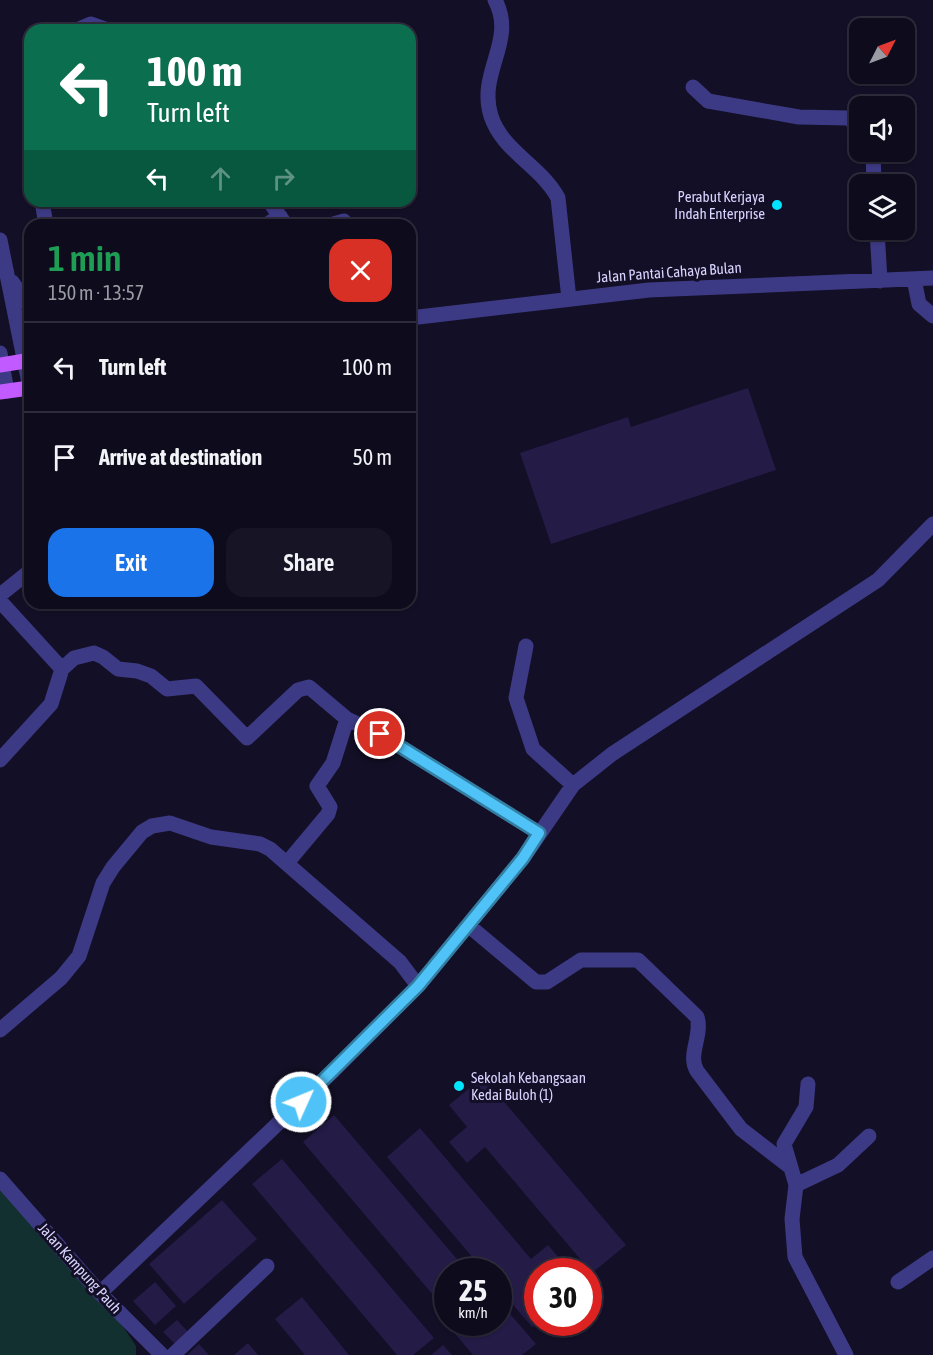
<!DOCTYPE html>
<meta charset="utf-8">
<style>
:root{--surface:#0e0b1c;--page:#171425;--text:#f1f3f6;--muted:#9b9ba3;--line:#2e2b3b;--accent:#1a73e8}
body{margin:0;font-family:"Asap Condensed",sans-serif;background:var(--page);color:var(--text);height:100vh;display:flex;flex-direction:column;font-size:22px;white-space:nowrap}
*{box-sizing:border-box;margin:0}
p{font-size:20px;color:var(--muted)}
.icon{flex:none;width:33px;height:33px;fill:none;stroke:currentColor;stroke-width:2;stroke-linecap:round;stroke-linejoin:round}
.map{position:relative;flex:1;overflow:hidden}
.panel{position:absolute;left:24px;top:219px;width:392px;height:390px;display:flex;flex-direction:column;background:var(--surface);border-radius:18px;box-shadow:0 2px 4px #0004,0 0 0 2px var(--line)}
.panel>*{flex:none}
.top-card{position:absolute;left:24px;top:24px;width:392px;height:183px;border-radius:18px;box-shadow:0 2px 4px #0004,0 0 0 2px var(--line);background:#0b6e4f;color:#fff;overflow:hidden}
.needle{width:39px;rotate:48deg}
.tools{position:absolute;left:849px;top:18px;display:grid;gap:12px}
.tools a{display:grid;place-items:center;width:66px;height:66px;border-radius:12px;background:var(--surface);box-shadow:0 2px 4px #0004,0 0 0 2px var(--line);font-size:30px}
.speed{position:absolute;left:434px;top:1258px;display:flex;gap:12px;font-size:30px;font-weight:700;text-align:center}
.speed>*{display:grid;place-content:center;width:78px;height:78px;border-radius:50%;background:var(--surface);box-shadow:0 2px 4px #0004,0 0 0 2px var(--line);line-height:1}
.speed small{font-size:15px;font-weight:400}
.speed .limit{border:9px solid #d22;background:#fff;color:#111}
.pin{position:absolute;display:grid;place-items:center;width:51px;height:51px;color:#fff;margin:-26px;border:3px solid #fff;border-radius:50%;box-shadow:0 2px 6px #0007}
.me{position:absolute;width:66px;margin:-33px;rotate:46deg;stroke-linejoin:round;filter:drop-shadow(0 0 4px #0008)}
.turn{display:flex;align-items:center;gap:21px;height:126px;padding:0 24px;font-size:27px}
.turn .icon{width:78px;height:78px;stroke-width:2.5}
.turn b{display:block;font-size:42px;line-height:51px}
.lanes{display:flex;align-items:center;height:57px;padding:0 24px;background:#0003;justify-content:center;gap:30px;direction:ltr}
.lanes .off{opacity:.35}
.round{display:grid;place-items:center;flex:none;width:63px;height:63px;border-radius:18px;background:var(--page)}
.summary{display:flex;align-items:center;justify-content:space-between;height:102px;padding:0 24px}
h1{font-size:36px;font-weight:600;line-height:45px;color:#1e9e55}
.cta{display:flex;gap:12px;margin-top:auto;padding:12px 24px}
.cta a{flex:1;height:69px;border-radius:18px;background:var(--accent);color:#fff;font-size:24px;font-weight:600;line-height:69px;text-align:center}
.cta a+a{background:var(--page);color:var(--text)}
ul{padding:0;list-style:none}
li{display:flex;align-items:center;gap:18px;height:90px;padding:0 24px;border-top:2px solid var(--line)}
li div{flex:1}
li b{display:block;font-size:22px}
li em{font-style:normal}
.map>svg:first-child{display:block}
</style>
<div class="map">
<svg width="933" height="1355" viewBox="0 0 933 1355">
<rect width="100%" height="100%" fill="#130f26"/>
<!-- green -->
<path fill="#12302f" d="M0,1189L120,1322L136,1346V1355H0Z"/>
<!-- building -->
<path fill="#241b47" d="M748,388L776,470L551,544L520,453L628,417L631,427Z
M483,1077L626,1245L592,1273L485,1147L467,1163L449,1142L467,1127L449,1105Z
M334,1115L468,1272H447V1296L439,1302L303,1142Z
M420,1128L531,1259L548,1245L565,1265L557,1272H537V1323L532,1327L498,1287V1272H485L387,1157Z
M282,1159L434,1338L413,1355H397L252,1184Z
M222,1200L257,1239L184,1304L149,1264Z
M155,1282L176,1306L155,1325L133,1301Z
M302,1297L349,1355H305L275,1319Z
M498,1300L536,1344L522,1355H473L446,1323H498Z
M177,1320L189,1333L176,1345L163,1332Z
M248,1343L258,1355H234Z
M199,1344L209,1355H187Z
M443,1345L452,1355H431Z"/>
<g fill="none" stroke-linecap="round" stroke-linejoin="round">
<!-- minor -->
<path stroke="#3d3a85" stroke-width="15" d="M495,0C517,41 477,72 491,116C502,151 542,167 558,198L569,299
M77,30L91,24L108,30
M30,82V116
M693,87L708,101L799,117L848,118L860,127
M873,152L874,184
M42,201L46,225
M269,201L286,225
M266,225L280,216
M330,225L344,221
M877,230L880,281
M0,240L30,388
M914,279L919,304L933,316
M12,282L30,307
M410,318L649,290L933,278
M0,353L7,391
M0,595L30,571
M0,601L62,669
M526,646L516,698L533,749L573,785
M0,760L51,704L62,669L74,658L94,653L103,657L118,669L137,671L151,676L167,689L196,686L247,738L298,690L309,687L347,719L380,734L539,833
M287,863L328,814L330,807L317,786L333,763L347,719
M468,925L536,982H547L581,960H638L697,1017C703,1035 687,1055 697,1071L741,1129L789,1166
M0,1030L61,978L79,956L103,883L113,867L142,832L152,826L170,823L211,837L260,844L270,849L400,962L418,986
M808,1084L806,1107L784,1144L796,1185L792,1219L795,1257L846,1355
M0,1179L100,1293L162,1355
M796,1185L838,1165L869,1136
M898,1282L933,1258
M100,1293L334,1070L418,986L523,858L573,785L612,754L878,580L933,524
M173,1355L267,1266"/>
<!-- major -->
<path stroke="#c25bff" stroke-width="15" d="M0,365L25,361
M0,392L29,388"/>
</g>
<g fill="none" stroke-linecap="round" stroke-linejoin="round">
<!-- route casing -->
<g stroke="#337fa1" stroke-width="15">
<path id="route" d="M301,1102L418,986L523,858L539,833L380,734"/>
</g>
<!-- route -->
<use href="#route" stroke="#4fc3f7" stroke-width="10"/>
</g>
<!-- markers -->
<g fill="#00e5ff" stroke="#130f26" stroke-width="2">
<circle cx="777" cy="205" r="6"/>
<circle cx="459" cy="1086" r="6"/>
</g>
<g text-anchor="middle" dominant-baseline="central" stroke-width="6" stroke-linejoin="round" paint-order="stroke">
<!-- poi labels -->
<g font-size="15" fill="#d9d4ff" stroke="#130f26" text-anchor="end">
<text x="765" y="196">Perabut Kerjaya<tspan x="765" dy="17">Indah Enterprise</tspan></text>
<text x="471" y="1077" text-anchor="start">Sekolah Kebangsaan<tspan x="471" dy="17">Kedai Buloh (1)</tspan></text>
</g>
<!-- street labels -->
<g font-size="15" fill="#d9d4ff" stroke="#130f26">
<text transform="translate(669 272) rotate(-4)">Jalan Pantai Cahaya Bulan</text>
<text transform="translate(80 1268) rotate(48)">Jalan Kampung Pauh</text>
</g>
</g>
</svg>
<div class="tools">
<a><svg class="needle" viewBox="-14 -14 28 28"><path d="M0-13l5 13h-10z" fill="#e53935"/><path d="M0 13l5-13h-10z" fill="#9b9ba3"/></svg></a>
<a><svg class="icon" aria-label="sound" viewBox="0 0 24 24"><path d="M4 9h4l5-4v14l-5-4H4zM17 9q2 3 0 6"/></svg></a>
<a><svg class="icon" aria-label="layers" viewBox="0 0 24 24"><path d="M12 4l9 5-9 5-9-5zM3 14l9 5 9-5"/></svg></a>
</div>
<div class="speed"><div>25<small>km/h</small></div><div class="limit">30</div></div>
<div class="pin" style="left:380px;top:734px;background:#d93025"><svg class="icon" aria-label="arrive" viewBox="0 0 24 24"><path d="M6 21V4h12l-3 4 3 4H6"/></svg></div>
<svg class="me" style="left:301px;top:1102px" viewBox="-20 -20 40 40"><circle r="17" fill="#4fc3f7" stroke="#fff" stroke-width="3"/><path d="M0-11L8 9 0 5-8 9z" fill="#fff"/></svg>
<div class="top-card">
<div class="turn"><svg class="icon" aria-label="left" viewBox="0 0 24 24"><path d="M17 20v-9H6M10 6l-5 5 5 5"/></svg><div><b>100 m</b>Turn left</div></div>
<div class="lanes"><svg class="icon" aria-label="left" viewBox="0 0 24 24"><path d="M17 20v-9H6M10 6l-5 5 5 5"/></svg><svg class="icon off" aria-label="ahead" viewBox="0 0 24 24"><path d="M12 20V5M6 11l6-6 6 6"/></svg><svg class="icon off" aria-label="right" viewBox="0 0 24 24"><path d="M7 20v-9h11M14 6l5 5-5 5"/></svg></div>
</div>
<section class="panel">
<div class="summary"><div><h1>1 min</h1><p>150 m · 13:57</p></div><a class="round" style="background:#d93025;color:#fff"><svg class="icon" aria-label="close" viewBox="0 0 24 24"><path d="M6 6l12 12M18 6L6 18"/></svg></a></div>
<ul>
<li><svg class="icon" aria-label="left" viewBox="0 0 24 24"><path d="M17 20v-9H6M10 6l-5 5 5 5"/></svg><div><b>Turn left</b></div><em>100 m</em></li>
<li><svg class="icon" aria-label="arrive" viewBox="0 0 24 24"><path d="M6 21V4h12l-3 4 3 4H6"/></svg><div><b>Arrive at destination</b></div><em>50 m</em></li>
</ul>
<div class="cta"><a>Exit</a><a>Share</a></div>
</section>
</div>
